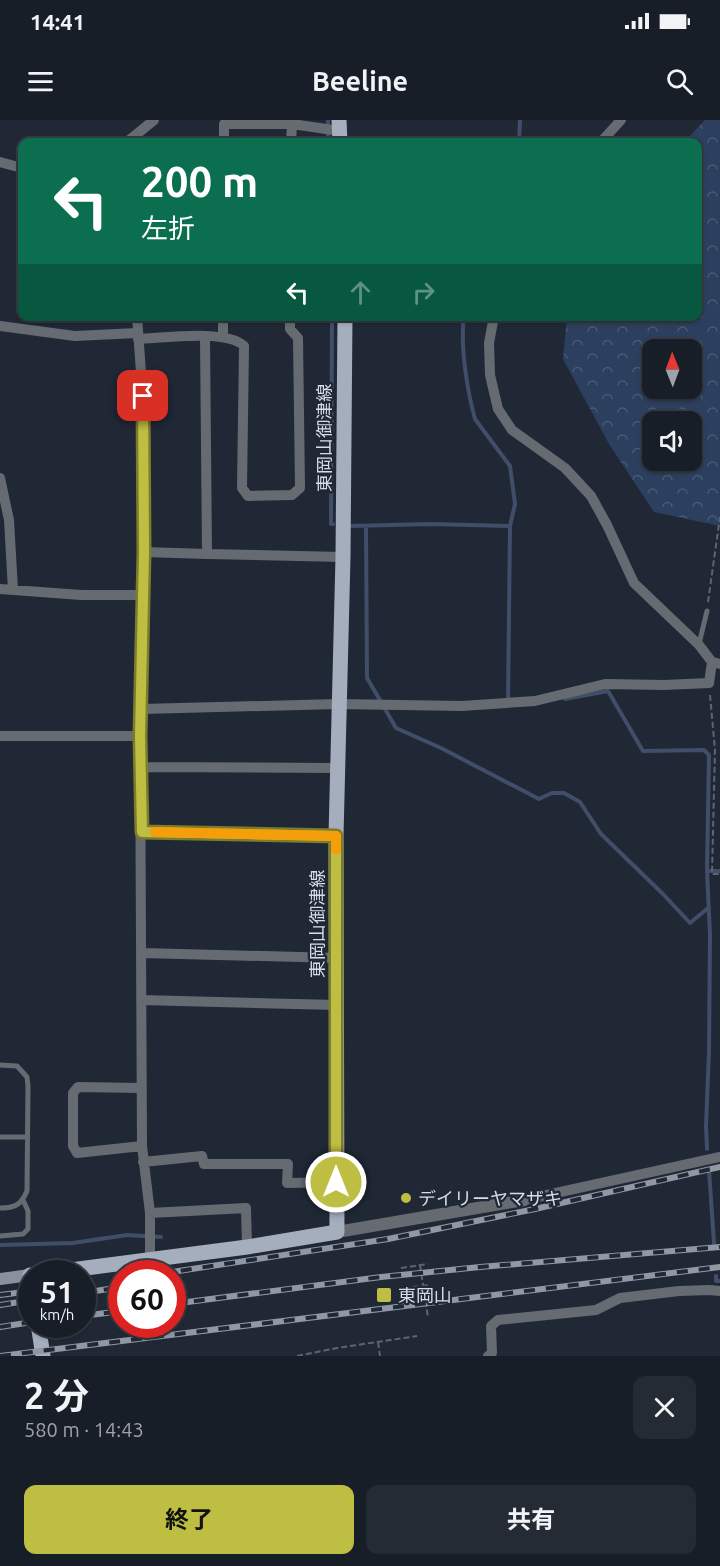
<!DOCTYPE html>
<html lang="ja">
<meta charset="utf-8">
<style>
:root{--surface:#181e28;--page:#252b34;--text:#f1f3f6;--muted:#9fa2a8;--line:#363c45;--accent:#bebf42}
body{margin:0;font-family:Ubuntu,"Noto Sans JP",sans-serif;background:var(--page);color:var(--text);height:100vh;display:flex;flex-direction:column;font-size:22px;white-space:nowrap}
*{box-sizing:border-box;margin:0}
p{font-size:20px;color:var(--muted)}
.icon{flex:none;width:33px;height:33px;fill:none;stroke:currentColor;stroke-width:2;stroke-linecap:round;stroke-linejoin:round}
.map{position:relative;height:1236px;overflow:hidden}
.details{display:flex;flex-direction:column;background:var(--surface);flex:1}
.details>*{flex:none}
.hud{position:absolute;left:18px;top:18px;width:684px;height:183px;border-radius:12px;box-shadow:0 2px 4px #0004,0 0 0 2px var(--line);background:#0b6e4f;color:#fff;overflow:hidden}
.needle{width:39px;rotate:359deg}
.fabs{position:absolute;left:642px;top:219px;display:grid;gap:12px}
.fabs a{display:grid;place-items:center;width:60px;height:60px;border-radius:12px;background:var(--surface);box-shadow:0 2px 4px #0004,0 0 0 2px var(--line);font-size:30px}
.speed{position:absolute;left:18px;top:1140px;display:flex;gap:12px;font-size:30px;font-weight:700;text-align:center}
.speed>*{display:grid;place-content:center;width:78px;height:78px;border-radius:50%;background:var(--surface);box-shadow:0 2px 4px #0004,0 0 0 2px var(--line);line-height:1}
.speed small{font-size:15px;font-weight:400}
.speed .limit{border:9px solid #d22;background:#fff;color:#111}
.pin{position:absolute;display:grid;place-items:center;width:51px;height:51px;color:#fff;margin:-26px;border-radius:12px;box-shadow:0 3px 9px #0006}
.me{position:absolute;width:66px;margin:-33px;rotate:0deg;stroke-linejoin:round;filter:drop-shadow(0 0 4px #0008)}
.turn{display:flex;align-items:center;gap:21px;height:126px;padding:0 24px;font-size:27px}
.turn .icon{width:78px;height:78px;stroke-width:2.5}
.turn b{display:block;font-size:42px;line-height:51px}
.lanes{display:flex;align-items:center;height:57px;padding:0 24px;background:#0003;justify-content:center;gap:30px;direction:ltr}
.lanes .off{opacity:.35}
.round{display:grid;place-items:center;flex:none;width:63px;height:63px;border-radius:12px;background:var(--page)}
.summary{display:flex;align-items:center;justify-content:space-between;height:102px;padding:0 24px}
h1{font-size:36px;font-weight:700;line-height:45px}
.cta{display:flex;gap:12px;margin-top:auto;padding:12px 24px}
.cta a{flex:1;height:69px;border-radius:12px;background:var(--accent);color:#111;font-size:24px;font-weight:700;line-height:69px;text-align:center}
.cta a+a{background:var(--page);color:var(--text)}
.status{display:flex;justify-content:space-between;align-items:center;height:42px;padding:0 30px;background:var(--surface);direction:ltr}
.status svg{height:16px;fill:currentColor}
header{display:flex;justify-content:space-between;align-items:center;height:78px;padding:0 24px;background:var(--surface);font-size:27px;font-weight:700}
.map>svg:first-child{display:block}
</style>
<div class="status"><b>14:41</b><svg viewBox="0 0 49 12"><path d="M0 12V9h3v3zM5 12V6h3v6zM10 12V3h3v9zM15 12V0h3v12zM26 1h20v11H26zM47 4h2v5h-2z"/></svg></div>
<header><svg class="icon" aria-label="menu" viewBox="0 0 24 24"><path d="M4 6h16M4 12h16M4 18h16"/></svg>Beeline<svg class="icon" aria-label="search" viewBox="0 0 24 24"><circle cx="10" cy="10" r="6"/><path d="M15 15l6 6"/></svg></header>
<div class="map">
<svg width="720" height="1236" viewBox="0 0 720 1236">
<defs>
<pattern id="forest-crowns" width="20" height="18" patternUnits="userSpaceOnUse" patternTransform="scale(1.5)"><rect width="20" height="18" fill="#2c3f5e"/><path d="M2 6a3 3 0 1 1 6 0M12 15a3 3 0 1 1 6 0" fill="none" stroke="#4a5a75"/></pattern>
</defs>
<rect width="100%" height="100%" fill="#202836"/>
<!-- forest -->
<path fill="url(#forest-crowns)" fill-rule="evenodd" d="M705,0H720V406L654,392L609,324L563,239L567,197L698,196V22H684ZM652,230H692V268H652ZM652,302H692V340H652Z"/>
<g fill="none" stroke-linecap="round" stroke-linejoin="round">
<!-- stream -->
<path stroke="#414e69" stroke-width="4" d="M328,0V22
M519,22L520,0
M332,196L331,404H333
M464,196C460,226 467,270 475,299L510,346L515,384L510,406L508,581
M350,406L430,404L510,406
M366,406L367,558L381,582
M565,579L608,571L643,631L704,630L709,635L707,751L710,815L709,932L706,1006L707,1029
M385,589L396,608L441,628L539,679L552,673H564L580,682L601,714L663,774L690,803L708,788
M707,751H720
M709,1050L714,1123
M0,1125L73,1123L127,1115L161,1117
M716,1156V1161H720"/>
<!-- path -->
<path stroke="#5d6571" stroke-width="2" stroke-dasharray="6 3" stroke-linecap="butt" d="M708,482L720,397
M710,575L715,630L712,754H720
M420,1145L428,1197
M401,1148L428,1144
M404,1168L429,1165
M378,1222L380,1236
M297,1236L337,1228L417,1216"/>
<!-- service -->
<path stroke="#666b72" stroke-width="5" d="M699,524L707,491
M0,945L17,946L27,957L28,966L27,1071C21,1085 15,1088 0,1088
M0,1017H27
M0,1116L23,1114L28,1109V1091L23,1080"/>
<!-- minor -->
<path stroke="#666b72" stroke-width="10" d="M127,22L154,0
M224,22V4H292L340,11
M291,22L292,4
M601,22L621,0
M0,42L22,48
M137,196L144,295V432L140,616L142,1026L150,1093V1139
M494,196L489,223L490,255L498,289L512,310L565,348L591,376L607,405L634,463L699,525L712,542L720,544
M0,206L75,216L137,213
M223,216V196
M138,219C164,218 227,209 244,226L242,368L248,376L292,375L300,368L298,218L290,209V196
M0,358L9,400L13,470
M144,432L207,434L205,217
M207,434L343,437
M0,469L81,475H143
M142,589L338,584L462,586L535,581L605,564L664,565L709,563L712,542
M0,616H140
M141,647L337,648
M142,712L336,716
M142,833L337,838
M141,880L337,885
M141,968L78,967L73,973V1026L77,1033L142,1026
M143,1042L202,1036L204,1044H288L287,1063L336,1062
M524,1080L720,1037
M150,1093L246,1088L247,1127
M488,1236L492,1233L491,1206L498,1200L596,1190L620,1178L679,1171L709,1170L720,1171"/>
<!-- tertiary -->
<path stroke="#666b72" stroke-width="12" d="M337,1112L524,1080"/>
<!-- secondary -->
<path stroke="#89919c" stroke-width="12" d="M0,1159L30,1155"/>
<!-- primary -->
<path stroke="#a4aebd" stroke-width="15" d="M339,0L340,22
M40,1154L247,1127L337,1112L336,716L343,437L345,196
M32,1155H30L32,1167
M38,1204L43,1236"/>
<!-- rail casing -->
<g stroke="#9198a4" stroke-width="6">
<path id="rail" d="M159,1154L388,1119L535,1089L720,1047
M82,1173L122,1167
M0,1175L32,1171
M172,1184L381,1157L480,1147L720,1127
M0,1185L32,1180
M82,1196L122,1191
M0,1207L32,1202
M0,1236L720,1147"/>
</g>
<!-- rail -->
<use href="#rail" stroke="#202836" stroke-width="4" stroke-dasharray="11" stroke-linecap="butt"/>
</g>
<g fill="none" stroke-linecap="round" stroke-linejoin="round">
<!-- route casing -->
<g stroke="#7c7c2b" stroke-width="15">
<path id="route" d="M143,276L144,432L140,616L142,712L336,716V1062"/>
</g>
<!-- route -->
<use href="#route" stroke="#bebf42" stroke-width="10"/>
<!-- slow -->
<path stroke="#f59e0b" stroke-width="10" d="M155,712L336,716V730"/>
</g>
<!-- markers -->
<g fill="#bebf42" stroke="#202836" stroke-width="2">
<circle cx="406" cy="1078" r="6"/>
<rect x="376" y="1167" width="16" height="16" rx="3"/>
</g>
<g text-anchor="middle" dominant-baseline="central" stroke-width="4.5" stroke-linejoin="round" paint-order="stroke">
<!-- street labels -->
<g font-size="18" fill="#d6dce6" stroke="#202836">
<text transform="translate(324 318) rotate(-90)">東岡山御津線</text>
<text transform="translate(317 804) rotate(-90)">東岡山御津線</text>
</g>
<!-- poi labels -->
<g font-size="18" fill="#d6dce6" stroke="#202836" text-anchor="start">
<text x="418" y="1078">デイリーヤマザキ</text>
<text x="398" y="1175">東岡山</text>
</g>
</g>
</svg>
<div class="fabs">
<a><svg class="needle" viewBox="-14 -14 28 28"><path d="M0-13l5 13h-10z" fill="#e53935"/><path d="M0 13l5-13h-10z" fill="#9fa2a8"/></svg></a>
<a><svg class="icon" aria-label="sound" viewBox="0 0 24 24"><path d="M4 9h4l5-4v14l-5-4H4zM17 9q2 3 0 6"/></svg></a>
</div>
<div class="speed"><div>51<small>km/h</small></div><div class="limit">60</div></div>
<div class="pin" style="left:143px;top:276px;background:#d93025"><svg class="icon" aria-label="arrive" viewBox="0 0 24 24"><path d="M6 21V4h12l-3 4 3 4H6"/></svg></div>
<svg class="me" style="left:336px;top:1062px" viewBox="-20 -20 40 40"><circle r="17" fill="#bebf42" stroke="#fff" stroke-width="3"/><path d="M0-11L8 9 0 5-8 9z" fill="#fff"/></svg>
<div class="hud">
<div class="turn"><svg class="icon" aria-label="left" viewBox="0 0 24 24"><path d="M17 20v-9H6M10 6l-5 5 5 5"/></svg><div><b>200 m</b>左折</div></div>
<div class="lanes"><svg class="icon" aria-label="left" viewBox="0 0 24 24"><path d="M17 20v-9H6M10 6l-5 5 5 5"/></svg><svg class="icon off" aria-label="ahead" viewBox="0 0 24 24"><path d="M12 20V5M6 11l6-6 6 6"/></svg><svg class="icon off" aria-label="right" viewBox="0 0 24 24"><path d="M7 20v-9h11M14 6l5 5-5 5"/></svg></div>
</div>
</div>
<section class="details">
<div class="summary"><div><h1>2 分</h1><p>580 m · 14:43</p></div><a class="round"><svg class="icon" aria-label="close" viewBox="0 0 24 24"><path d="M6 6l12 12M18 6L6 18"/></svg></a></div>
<div class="cta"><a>終了</a><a>共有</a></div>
</section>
